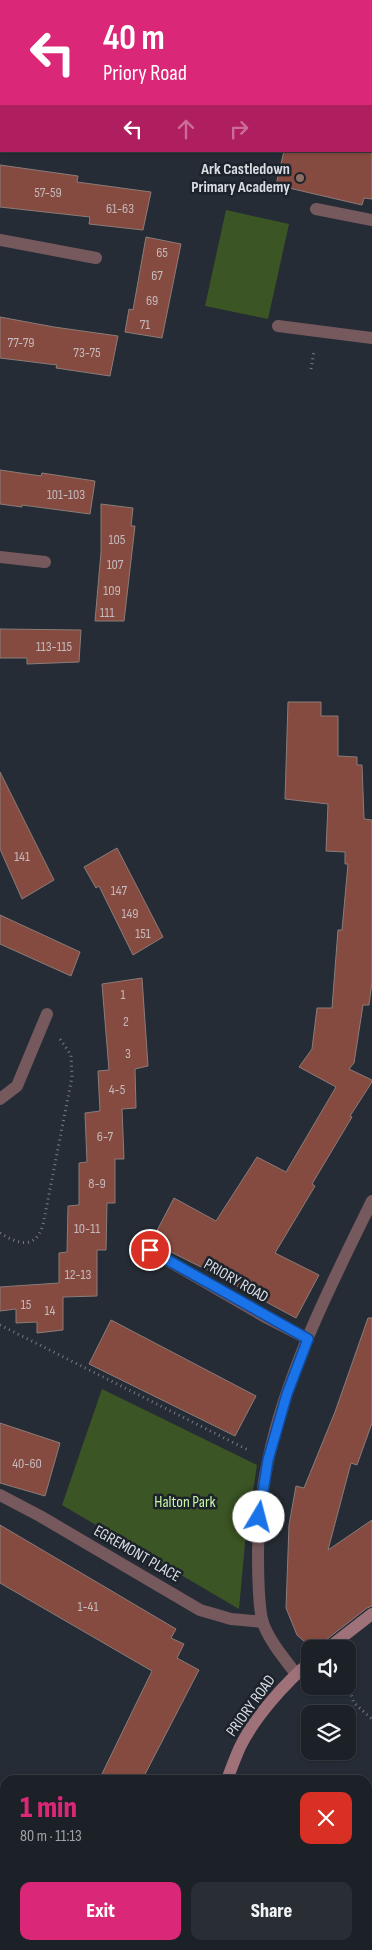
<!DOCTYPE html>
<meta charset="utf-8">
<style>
:root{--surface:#1c2128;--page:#292e34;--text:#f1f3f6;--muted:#a0a3a8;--line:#3a3e45;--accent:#db2777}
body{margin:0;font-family:"Sofia Sans Condensed",sans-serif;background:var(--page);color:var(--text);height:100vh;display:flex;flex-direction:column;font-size:19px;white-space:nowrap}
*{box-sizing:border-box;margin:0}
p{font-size:16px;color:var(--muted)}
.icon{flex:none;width:28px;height:28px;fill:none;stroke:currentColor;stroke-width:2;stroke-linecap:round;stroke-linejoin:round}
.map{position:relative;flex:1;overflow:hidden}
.sheet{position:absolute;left:0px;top:1775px;width:372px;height:175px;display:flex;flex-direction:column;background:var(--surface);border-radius:15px 15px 0 0;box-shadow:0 1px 4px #0004,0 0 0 1px var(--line)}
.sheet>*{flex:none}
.guide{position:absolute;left:0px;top:0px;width:372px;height:152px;box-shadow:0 1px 4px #0004,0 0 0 1px var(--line);background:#db2777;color:#fff;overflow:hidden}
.controls{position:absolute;left:301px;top:1640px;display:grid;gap:10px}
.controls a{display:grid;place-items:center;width:55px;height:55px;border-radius:10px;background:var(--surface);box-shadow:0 1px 4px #0004,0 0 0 1px var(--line);font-size:25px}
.pin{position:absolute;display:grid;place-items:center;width:42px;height:42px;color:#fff;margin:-21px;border:2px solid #fff;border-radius:50%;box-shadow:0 1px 5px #0007}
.me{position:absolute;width:55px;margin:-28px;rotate:8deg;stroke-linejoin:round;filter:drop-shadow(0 0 4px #0008)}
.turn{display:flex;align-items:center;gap:18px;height:105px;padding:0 20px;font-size:22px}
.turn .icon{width:65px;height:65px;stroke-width:2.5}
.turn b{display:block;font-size:35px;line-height:42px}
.lanes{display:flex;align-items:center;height:48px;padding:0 20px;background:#0003;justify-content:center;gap:25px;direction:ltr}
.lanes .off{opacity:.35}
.round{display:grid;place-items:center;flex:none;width:52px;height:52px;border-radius:10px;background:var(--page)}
.headline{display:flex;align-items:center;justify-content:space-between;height:85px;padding:0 20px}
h1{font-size:30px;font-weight:800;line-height:38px;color:var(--accent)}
.action{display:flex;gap:10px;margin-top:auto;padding:10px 20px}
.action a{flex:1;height:58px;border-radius:10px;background:var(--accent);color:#fff;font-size:20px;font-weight:800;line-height:58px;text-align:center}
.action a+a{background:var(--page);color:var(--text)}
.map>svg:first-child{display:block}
</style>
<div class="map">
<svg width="372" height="1950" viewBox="0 0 372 1950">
<rect width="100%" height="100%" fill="#262c35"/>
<!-- green -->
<path fill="#3c5524" d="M226,210L289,224L268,319L205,306Z
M102,1389L257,1465L245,1543L239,1609L62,1505Z"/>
<!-- building -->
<path fill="#864b40" stroke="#8a7c79" d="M284,151H372V199L364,198L362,205L276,185Z
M0,165L78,176L77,182L151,192L143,230L89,224L90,217L0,207Z
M146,237L181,244L162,338L125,332L129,309L133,310Z
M0,317L54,327L118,336L110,376L56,368L57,365L0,358Z
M0,470L41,476L42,473L95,481L90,514L22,505V507L0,504Z
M101,504L133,508L131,526H135L124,621H95L101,552Z
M0,629L81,630L79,662L27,664V658H0Z
M288,702H321V716H338V756L357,757V765H362L364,819L372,820V983L369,1005H363L354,1063L349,1069L372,1080V1082L350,1116L352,1117L312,1184L315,1186L275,1253L319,1275L296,1318L207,1270L151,1242L174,1198L216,1221L257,1157L286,1172L336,1087L299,1067L312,1049L317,1008H332L338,930H342L348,864H345V852L326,851L328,804L285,799Z
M0,772L54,880L22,899L0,849Z
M117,848L163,937L133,955L99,886L96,888L84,867Z
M0,915L80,952L71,976L0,944Z
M142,978L148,1066L135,1069L136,1108L122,1109L124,1159H115V1203H107L106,1250H97V1296L63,1297V1330L37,1333V1322L16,1323V1309L0,1311V1287L59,1283V1253L67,1252L68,1206L79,1205V1163L87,1162L85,1113L100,1111L98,1071L109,1070L102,984Z
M368,1318H372V1423L357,1465L351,1463L328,1550L372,1520V1606L367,1608L322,1643L319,1648L307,1644L297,1635L286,1608L289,1525L296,1486L304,1488L335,1412Z
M111,1320L256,1396L235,1436L89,1364Z
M0,1423L60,1443L45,1496L0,1483Z
M0,1525L176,1629L171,1638L184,1644L177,1658L199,1670L142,1780H99L152,1671L0,1583Z"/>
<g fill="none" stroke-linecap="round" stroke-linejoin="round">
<!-- path -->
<path stroke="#777c84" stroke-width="3" stroke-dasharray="1 4" stroke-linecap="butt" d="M311,369L314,351
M0,1233C18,1244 35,1250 43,1225L72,1077L71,1055L60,1039
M0,1325L250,1451
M348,1686L354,1703L372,1719"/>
<!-- lane -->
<path stroke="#75595d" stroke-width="12" d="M316,209L372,220
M278,326L372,338"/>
<!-- street -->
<path stroke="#75595d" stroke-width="12" d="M0,240L96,258
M0,557L45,562
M0,1099L17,1086L47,1014
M150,1250L267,1318L308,1339
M0,1495L40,1516L200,1610L231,1619L263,1622
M296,1674C284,1658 270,1642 263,1623C258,1607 258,1569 258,1551C259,1521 261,1491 268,1461C285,1375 333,1280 372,1201"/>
<!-- secondary -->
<path stroke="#9e7278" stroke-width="12" d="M327,1649L372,1614
M227,1780C231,1769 235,1758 240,1747C254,1718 285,1683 310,1662
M156,1950L159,1945"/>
</g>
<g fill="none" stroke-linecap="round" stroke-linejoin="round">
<!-- route casing -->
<g stroke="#114b97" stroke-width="12">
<path id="route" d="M150,1250L308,1339L287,1394L268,1460L259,1517"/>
</g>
<!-- route -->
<use href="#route" stroke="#1a73e8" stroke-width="9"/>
</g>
<!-- markers -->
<circle fill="#8d6e63" stroke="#1c232b" stroke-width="2" cx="300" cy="178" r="5"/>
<g text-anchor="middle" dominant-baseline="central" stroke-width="5" stroke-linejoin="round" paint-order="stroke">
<!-- number labels -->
<g font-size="14" fill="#c4b8ba">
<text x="48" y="192">57-59</text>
<text x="120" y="208">61-63</text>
<text x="162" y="252">65</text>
<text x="157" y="275">67</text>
<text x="152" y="300">69</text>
<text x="145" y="324">71</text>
<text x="21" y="342">77-79</text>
<text x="87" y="352">73-75</text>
<text x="66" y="494">101-103</text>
<text x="117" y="539">105</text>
<text x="115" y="564">107</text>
<text x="112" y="590">109</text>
<text x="107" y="612">111</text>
<text x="54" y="646">113-115</text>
<text x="22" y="856">141</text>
<text x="119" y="890">147</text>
<text x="130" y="913">149</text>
<text x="143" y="933">151</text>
<text x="123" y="994">1</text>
<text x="126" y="1021">2</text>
<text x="128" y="1053">3</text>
<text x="117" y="1089">4-5</text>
<text x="105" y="1136">6-7</text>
<text x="97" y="1183">8-9</text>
<text x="87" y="1228">10-11</text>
<text x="78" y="1274">12-13</text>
<text x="26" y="1304">15</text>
<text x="50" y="1310">14</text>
<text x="27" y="1463">40-60</text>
<text x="88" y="1606">1-41</text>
</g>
<!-- poi labels -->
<g font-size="16" font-weight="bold" fill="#d9dde3" stroke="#1c232b" text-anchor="end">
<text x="290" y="169">Ark Castledown<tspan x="290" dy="18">Primary Academy</tspan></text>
</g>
<!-- street labels -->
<g font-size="16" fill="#d9dde3" stroke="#1c232b">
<text transform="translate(236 1281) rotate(30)">PRIORY ROAD</text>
<text transform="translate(137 1554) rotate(30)">EGREMONT PLACE</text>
<text transform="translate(251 1706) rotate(-54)">PRIORY ROAD</text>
</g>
<!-- park labels -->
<g font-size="16" fill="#c8f4a4" stroke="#1c232b">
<text x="185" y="1502">Halton Park</text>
</g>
</g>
</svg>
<div class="controls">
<a><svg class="icon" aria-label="sound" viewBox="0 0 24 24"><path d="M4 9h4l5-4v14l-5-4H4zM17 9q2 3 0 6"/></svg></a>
<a><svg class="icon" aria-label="layers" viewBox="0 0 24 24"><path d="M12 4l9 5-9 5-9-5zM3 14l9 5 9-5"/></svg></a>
</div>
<div class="pin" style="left:150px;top:1250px;background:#d93025"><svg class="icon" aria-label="arrive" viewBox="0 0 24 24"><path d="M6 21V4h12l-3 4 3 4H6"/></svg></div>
<svg class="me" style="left:259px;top:1517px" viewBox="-20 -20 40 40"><circle r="19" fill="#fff"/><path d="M0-13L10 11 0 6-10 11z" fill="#1a73e8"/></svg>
<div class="guide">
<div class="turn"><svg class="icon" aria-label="left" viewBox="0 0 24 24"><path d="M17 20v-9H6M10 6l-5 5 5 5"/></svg><div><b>40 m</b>Priory Road</div></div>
<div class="lanes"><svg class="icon" aria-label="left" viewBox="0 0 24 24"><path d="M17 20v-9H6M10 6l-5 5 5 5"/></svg><svg class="icon off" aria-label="ahead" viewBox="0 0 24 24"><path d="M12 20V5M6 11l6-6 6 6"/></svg><svg class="icon off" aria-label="right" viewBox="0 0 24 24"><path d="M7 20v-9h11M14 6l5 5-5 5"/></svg></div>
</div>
<section class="sheet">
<div class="headline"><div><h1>1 min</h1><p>80 m · 11:13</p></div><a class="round" style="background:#d93025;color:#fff"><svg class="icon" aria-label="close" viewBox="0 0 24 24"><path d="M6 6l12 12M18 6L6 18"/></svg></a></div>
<div class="action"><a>Exit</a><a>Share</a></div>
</section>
</div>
